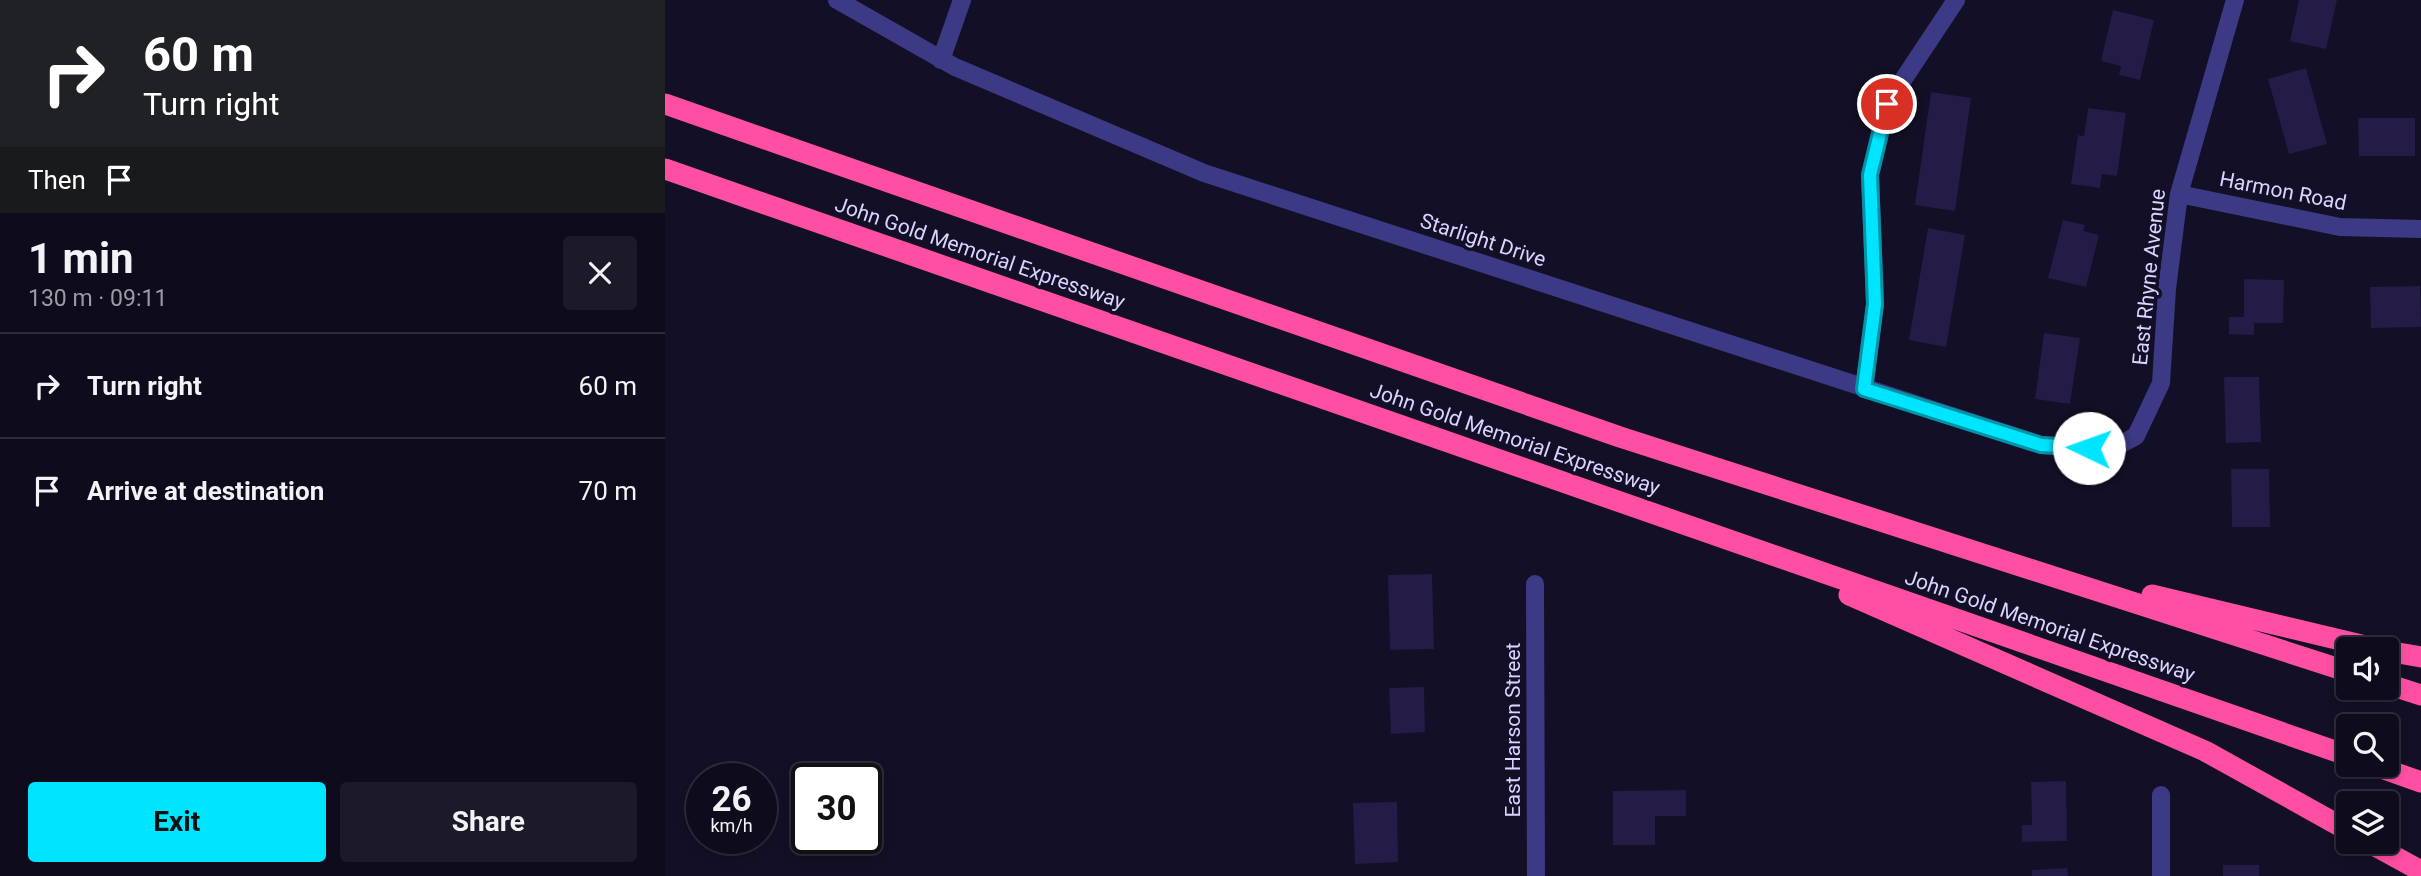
<!DOCTYPE html>
<meta charset="utf-8">
<style>
:root{--surface:#0e0b1c;--page:#1c1929;--text:#f1f3f6;--muted:#9b9ba3;--line:#2e2b3b;--accent:#00e5ff}
body{margin:0;font-family:Roboto,sans-serif;background:var(--page);color:var(--text);height:100vh;display:flex;flex-direction:column;font-size:26px;white-space:nowrap}
*{box-sizing:border-box;margin:0}
p{font-size:23px;color:var(--muted)}
.icon{flex:none;width:38px;height:38px;fill:none;stroke:currentColor;stroke-width:2;stroke-linecap:round;stroke-linejoin:round}
.map{position:relative;flex:1;overflow:hidden}
.drawer{display:flex;flex-direction:column;background:var(--surface);width:665px}
.drawer>*{flex:none}
.hud{background:#202124;color:#fff;overflow:hidden}
.controls{position:absolute;left:1671px;top:637px;display:grid;gap:14px}
.controls a{display:grid;place-items:center;width:63px;height:63px;border-radius:7px;background:var(--surface);box-shadow:0 4px 10px #0003,0 0 0 2px var(--line);font-size:35px}
.speed{position:absolute;left:21px;top:763px;display:flex;gap:14px;font-size:35px;font-weight:700;text-align:center}
.speed>*{display:grid;place-content:center;width:91px;height:91px;border-radius:50%;background:var(--surface);box-shadow:0 4px 10px #0003,0 0 0 2px var(--line);line-height:1}
.speed small{font-size:18px;font-weight:400}
.speed .limit{border:4px solid #111;border-radius:10px;background:#fff;color:#111}
.pin{position:absolute;display:grid;place-items:center;width:60px;height:60px;color:#fff;margin:-30px;border:4px solid #fff;border-radius:50%;box-shadow:0 2px 7px #0007}
.me{position:absolute;width:77px;margin:-38px;rotate:273deg;stroke-linejoin:round;filter:drop-shadow(0 0 5px #0008)}
.turn{display:flex;align-items:center;gap:24px;height:147px;padding:0 28px;font-size:32px}
.turn .icon{width:91px;height:91px;stroke-width:2.5}
.turn b{display:block;font-size:49px;line-height:60px}
.then{display:flex;align-items:center;height:66px;padding:0 28px;background:#0003;gap:14px;font-size:26px}
.round{display:grid;place-items:center;flex:none;width:74px;height:74px;border-radius:7px;background:var(--page)}
.summary{display:flex;align-items:center;justify-content:space-between;height:119px;padding:0 28px}
h1{font-size:42px;font-weight:700;line-height:52px}
.button{display:flex;gap:14px;margin-top:auto;padding:14px 28px}
.button a{flex:1;height:80px;border-radius:7px;background:var(--accent);color:#111;font-size:28px;font-weight:700;line-height:80px;text-align:center}
.button a+a{background:var(--page);color:var(--text)}
ul{padding:0;list-style:none}
li{display:flex;align-items:center;gap:21px;height:105px;padding:0 28px;border-top:2px solid var(--line)}
li div{flex:1}
li b{display:block;font-size:26px}
li em{font-style:normal}
main{display:flex;flex:1;min-height:0}
.map>svg:first-child{display:block}
</style>
<main>
<section class="drawer">
<div class="hud">
<div class="turn"><svg class="icon" aria-label="right" viewBox="0 0 24 24"><path d="M7 20v-9h11M14 6l5 5-5 5"/></svg><div><b>60 m</b>Turn right</div></div>
<div class="then">Then<svg class="icon" aria-label="arrive" viewBox="0 0 24 24"><path d="M6 21V4h12l-3 4 3 4H6"/></svg></div>
</div>
<div class="summary"><div><h1>1 min</h1><p>130 m · 09:11</p></div><a class="round"><svg class="icon" aria-label="close" viewBox="0 0 24 24"><path d="M6 6l12 12M18 6L6 18"/></svg></a></div>
<ul>
<li><svg class="icon" aria-label="right" viewBox="0 0 24 24"><path d="M7 20v-9h11M14 6l5 5-5 5"/></svg><div><b>Turn right</b></div><em>60 m</em></li>
<li><svg class="icon" aria-label="arrive" viewBox="0 0 24 24"><path d="M6 21V4h12l-3 4 3 4H6"/></svg><div><b>Arrive at destination</b></div><em>70 m</em></li>
</ul>
<div class="button"><a>Exit</a><a>Share</a></div>
</section>
<div class="map">
<svg width="1756" height="876" viewBox="0 0 1756 876">
<rect width="100%" height="100%" fill="#130f26"/>
<!-- building -->
<path fill="#241b47" d="M1634,0H1672L1661,49L1625,41Z
M1448,10L1489,20L1475,80L1454,75L1456,66L1436,61Z
M1641,68L1662,144L1624,154L1603,79Z
M1266,92L1306,98L1290,211L1250,205Z
M1423,108L1461,113L1452,176L1437,174L1435,188L1406,184L1413,135L1419,136Z
M1693,118H1750V156H1694Z
M1398,220L1420,225L1418,231L1434,235L1421,287L1383,278Z
M1263,228L1300,235L1281,347L1244,340Z
M1579,279L1619,280L1618,323H1589V335L1564,334V317H1579Z
M1755,286L1756,327L1706,328L1705,287Z
M1379,333L1415,338L1405,404L1370,399Z
M1559,377H1594L1596,442L1561,443Z
M1566,469H1604L1605,527H1567Z
M767,574L769,649L725,650L723,575Z
M759,687L760,732L726,734L724,688Z
M1401,781L1402,841L1357,842V825H1367L1366,782Z
M1021,790V816H990V845H948V791Z
M732,802L733,862L690,864L688,803Z
M1558,865H1594V876H1558Z
M1402,868L1403,876H1367V870Z"/>
<g fill="none" stroke-linecap="round" stroke-linejoin="round">
<!-- minor -->
<path stroke="#3d3a85" stroke-width="18" d="M172,0L290,67L539,173L1376,445L1447,449L1471,436L1496,383L1502,289L1514,194L1570,0
M276,60L297,0
M1514,194L1675,227L1756,229
M1199,389L1210,305L1205,175L1222,104L1291,0
M870,584L871,876
M1496,795V876"/>
<!-- highway -->
<path stroke="#ff4fa3" stroke-width="21" d="M0,104L955,437L1684,672
M0,169L1684,756
M1184,595L1540,751L1684,831
M1487,595L1713,649
M1722,651L1756,657
M1722,684L1756,695
M1708,765L1756,782
M1703,842L1756,871"/>
</g>
<g fill="none" stroke-linecap="round" stroke-linejoin="round">
<!-- route casing -->
<g stroke="#0095a6" stroke-width="18">
<path id="route" d="M1222,104L1205,175L1210,304L1199,389L1376,445L1424,448"/>
</g>
<!-- route -->
<use href="#route" stroke="#00e5ff" stroke-width="12"/>
</g>
<g text-anchor="middle" dominant-baseline="central" stroke-width="7" stroke-linejoin="round" paint-order="stroke">
<!-- street labels -->
<g font-size="21" fill="#d9d4ff" stroke="#130f26">
<text transform="translate(1618 191) rotate(11)">Harmon Road</text>
<text transform="translate(818 240) rotate(18)">Starlight Drive</text>
<text transform="translate(315 253) rotate(19)">John Gold Memorial Expressway</text>
<text transform="translate(1484 277) rotate(-84)">East Rhyne Avenue</text>
<text transform="translate(850 439) rotate(19)">John Gold Memorial Expressway</text>
<text transform="translate(1385 626) rotate(19)">John Gold Memorial Expressway</text>
<text transform="translate(848 730) rotate(-90)">East Harson Street</text>
</g>
</g>
</svg>
<div class="controls">
<a><svg class="icon" aria-label="sound" viewBox="0 0 24 24"><path d="M4 9h4l5-4v14l-5-4H4zM17 9q2 3 0 6"/></svg></a>
<a><svg class="icon" aria-label="search" viewBox="0 0 24 24"><circle cx="10" cy="10" r="6"/><path d="M15 15l6 6"/></svg></a>
<a><svg class="icon" aria-label="layers" viewBox="0 0 24 24"><path d="M12 4l9 5-9 5-9-5zM3 14l9 5 9-5"/></svg></a>
</div>
<div class="speed"><div>26<small>km/h</small></div><div class="limit">30</div></div>
<div class="pin" style="left:1222px;top:104px;background:#d93025"><svg class="icon" aria-label="arrive" viewBox="0 0 24 24"><path d="M6 21V4h12l-3 4 3 4H6"/></svg></div>
<svg class="me" style="left:1424px;top:448px" viewBox="-20 -20 40 40"><circle r="19" fill="#fff"/><path d="M0-13L10 11 0 6-10 11z" fill="#00e5ff"/></svg>
</div>
</main>
